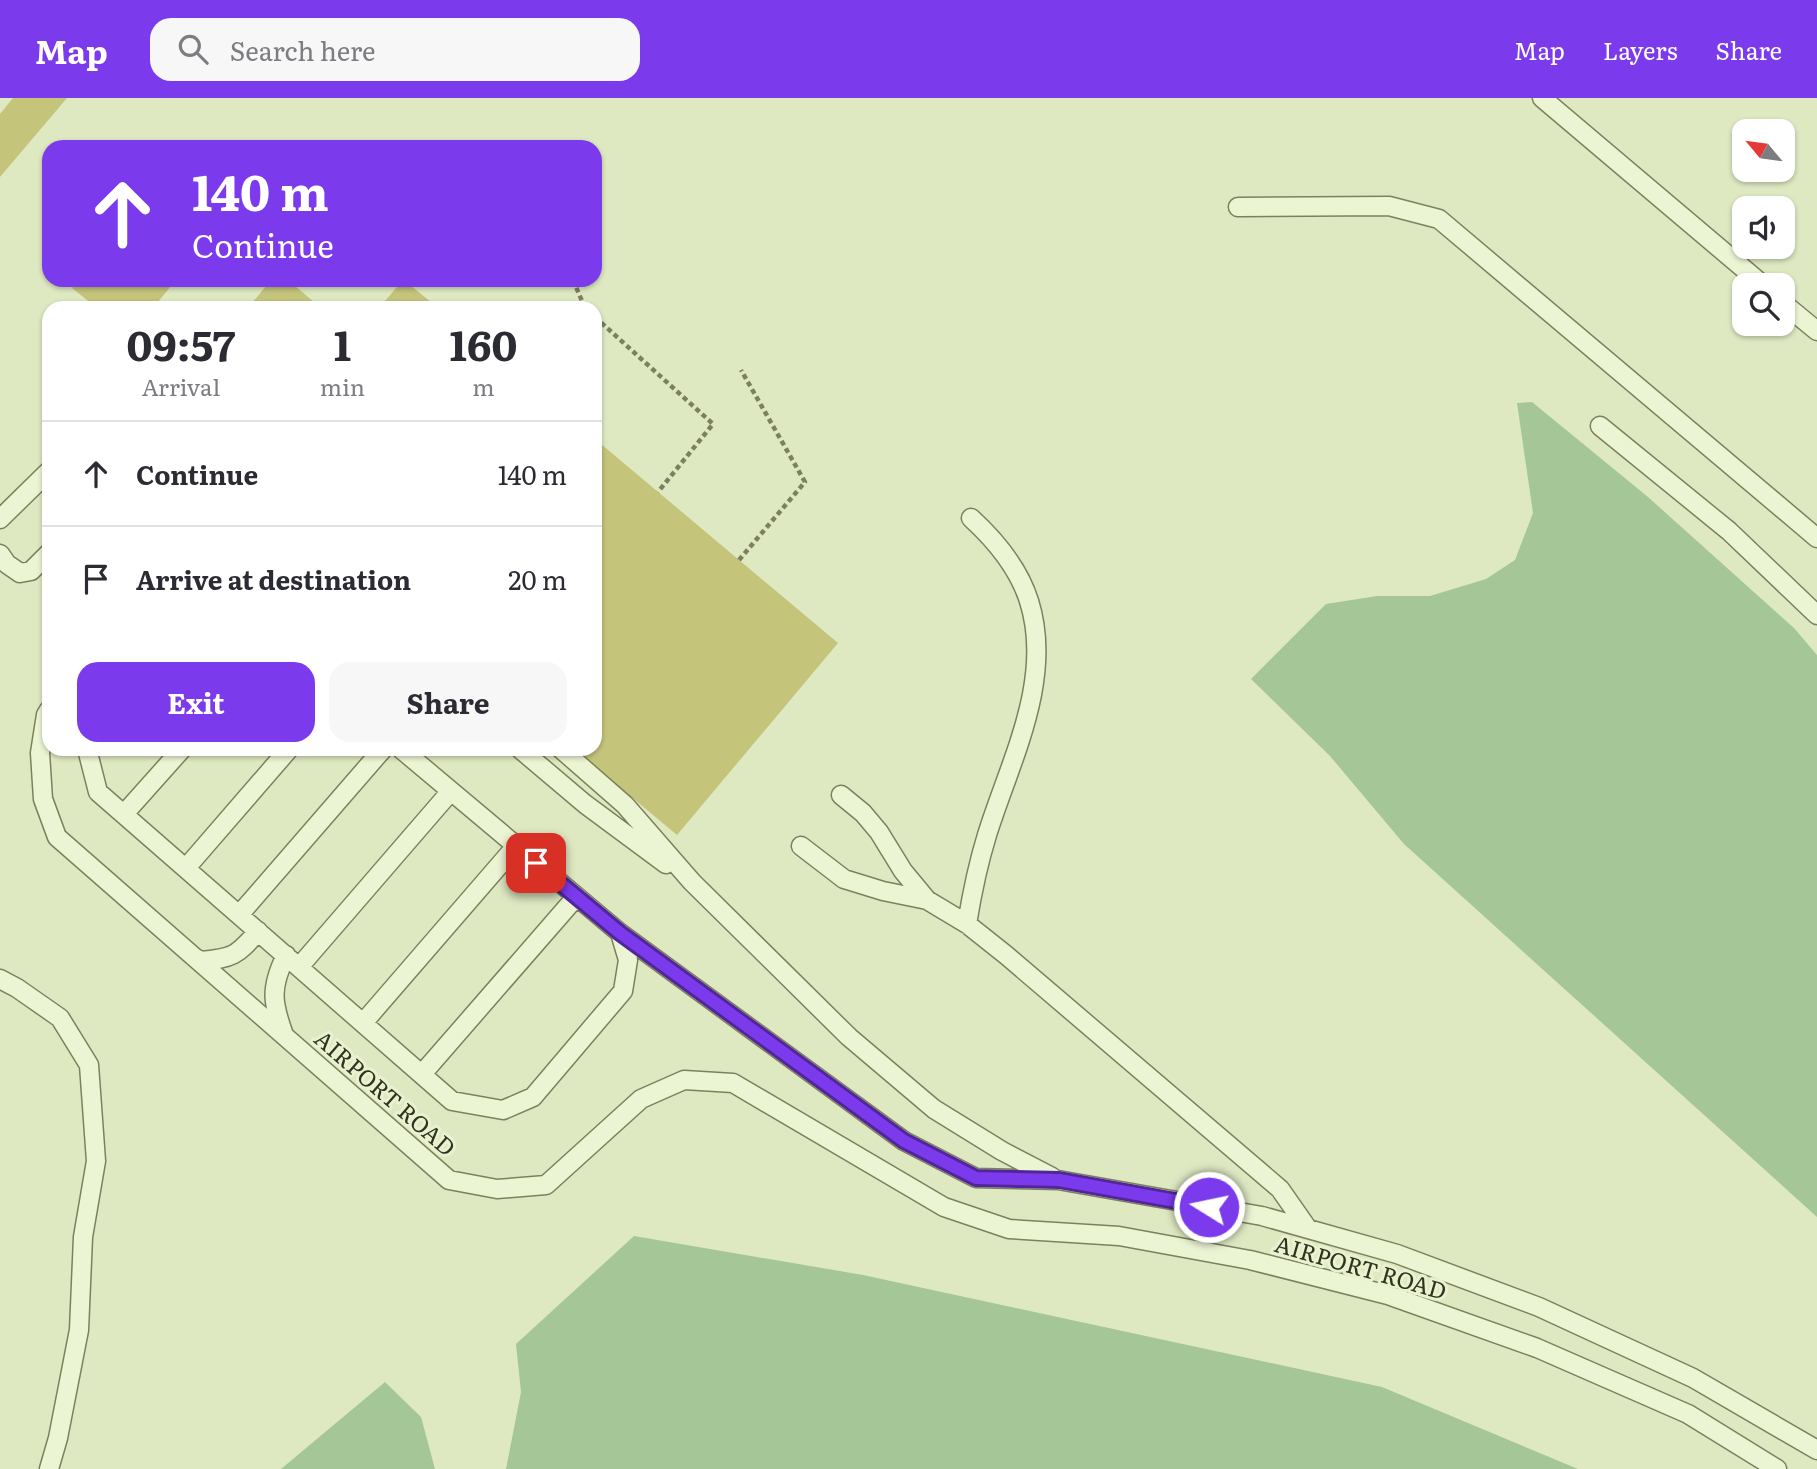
<!DOCTYPE html>
<style>
:root{--surface:#fff;--page:#f7f7f7;--text:#2b2b33;--muted:#7c7c81;--line:#e1e1e2;--accent:#7c3aed}
body{margin:0;font-family:Literata,serif;background:var(--page);color:var(--text);height:100vh;display:flex;flex-direction:column;font-size:26px;white-space:nowrap}
*{box-sizing:border-box;margin:0}
p{font-size:23px;color:var(--muted)}
.icon{flex:none;width:38px;height:38px;fill:none;stroke:currentColor;stroke-width:2;stroke-linecap:round;stroke-linejoin:round}
.map{position:relative;flex:1;overflow:hidden}
.side{position:absolute;left:42px;top:203px;width:560px;height:455px;display:flex;flex-direction:column;background:var(--surface);border-radius:21px;box-shadow:0 2px 5px #0004}
.side>*{flex:none}
.banner{position:absolute;left:42px;top:42px;width:560px;height:147px;border-radius:21px;box-shadow:0 2px 5px #0004;background:#7c3aed;color:#fff;overflow:hidden}
.needle{width:46px;rotate:299deg}
.fabs{position:absolute;left:1732px;top:21px;display:grid;gap:14px}
.fabs a{display:grid;place-items:center;width:63px;height:63px;border-radius:14px;background:var(--surface);box-shadow:0 2px 5px #0004;font-size:35px}
.pin{position:absolute;display:grid;place-items:center;width:60px;height:60px;color:#fff;margin:-30px;border-radius:14px;box-shadow:0 4px 10px #0006}
.me{position:absolute;width:77px;margin:-38px;rotate:280deg;stroke-linejoin:round;filter:drop-shadow(0 0 5px #0008)}
.turn{display:flex;align-items:center;gap:24px;height:147px;padding:0 35px;font-size:32px}
.turn .icon{width:91px;height:91px;stroke-width:2.5}
.turn b{display:block;font-size:49px;line-height:60px}
.eta{display:flex;justify-content:space-evenly;align-items:center;height:119px;text-align:center}
.eta b{font-size:42px;font-weight:700;line-height:49px}
.action{display:flex;gap:14px;margin-top:auto;padding:14px 35px}
.action a{flex:1;height:80px;border-radius:21px;background:var(--accent);color:#fff;font-size:28px;font-weight:700;line-height:80px;text-align:center}
.action a+a{background:var(--page);color:var(--text)}
ul{padding:0;list-style:none}
li{display:flex;align-items:center;gap:21px;height:105px;padding:0 35px;border-top:2px solid var(--line)}
li div{flex:1}
li b{display:block;font-size:26px}
li em{font-style:normal}
header{display:flex;align-items:center;gap:42px;box-sizing:border-box;height:98px;padding:0 35px;background:var(--accent);color:#fff}
header strong{font-size:33px}
nav{display:flex;gap:38px;margin-inline-start:auto;font-size:24px}
.search{width:490px;height:63px;background:var(--page);display:flex;align-items:center;gap:18px;box-sizing:border-box;padding:0 24px;border-radius:21px;color:var(--muted);font-size:26px}
.map>svg:first-child{display:block}
</style>
<header>
<strong>Map</strong>
<div class="search"><svg class="icon" aria-label="search" viewBox="0 0 24 24"><circle cx="10" cy="10" r="6"/><path d="M15 15l6 6"/></svg>Search here</div>
<nav><a>Map</a><a>Layers</a><a>Share</a></nav>
</header>
<div class="map">
<svg width="1817" height="1371" viewBox="0 0 1817 1371">
<rect width="100%" height="100%" fill="#dee9c2"/>
<!-- green -->
<path fill="#a5c697" d="M1532,304L1648,399L1794,530L1817,557V1119L1404,746L1330,658L1251,581L1326,506L1377,498H1430L1486,481L1515,462L1533,415L1517,305Z
M634,1138L863,1177L1382,1289L1578,1371H506L521,1294L516,1246Z
M385,1284L421,1319L435,1371H281Z"/>
<!-- building -->
<path fill="#c4c47b" d="M13,0H67L0,79V16Z
M79,182H176L153,210H97L72,190Z
M271,182H288L321,210H248Z
M403,182H404L438,210H379Z
M595,341L838,545L677,737L574,651H595Z"/>
<g fill="none" stroke-linecap="round" stroke-linejoin="round">
<!-- service casing -->
<g stroke="#7d815b" stroke-width="21">
<path id="service" d="M1542,0L1763,187
M1238,109L1389,108L1439,121L1817,440
M1783,205L1817,233
M1600,328L1729,433L1817,517
M0,421L49,373
M0,456L7,466L20,475L31,473L49,455
M49,612L46,617L40,655L43,701L57,739L449,1082L497,1091L546,1087L641,1001L684,982L733,985L944,1109L1009,1131L1119,1138L1250,1162L1388,1197L1537,1250L1688,1316L1777,1371
M87,651L98,694L452,1003L503,1012L533,999L623,893L628,862L620,835
M401,651L620,835L904,1043L976,1080L1058,1082L1262,1118L1397,1156L1539,1209L1693,1280L1817,1352
M520,651L585,706L666,766
M561,651L625,707L692,784L849,939L934,1011L1002,1053L1052,1079
M841,697L863,715L879,734L903,773L927,802L967,826L1006,857L1280,1091L1308,1131
M124,716L182,651
M801,748L844,781L883,793L927,802
M186,770L289,651
M239,817L383,651
M967,826C972,795 978,766 987,737C1010,663 1054,582 1029,503C1019,471 995,442 971,420
M194,859L200,863C233,860 237,858 258,833
M299,869L451,693
M0,881L17,890L60,920L89,967L96,1063L83,1139L79,1232L58,1340L49,1371
M363,925L516,748
M284,937C272,904 270,890 286,857
M422,976L576,799"/>
</g>
<!-- path -->
<path stroke="#7d815b" stroke-width="4.5" stroke-dasharray="5 3.5" stroke-linecap="butt" d="M573,182L585,210
M595,219L713,326L658,394
M739,462L805,384L741,272"/>
<!-- service -->
<use href="#service" stroke="#ebf5d4" stroke-width="18"/>
</g>
<g fill="none" stroke-linecap="round" stroke-linejoin="round">
<!-- route casing -->
<g stroke="#51269a" stroke-width="18">
<path id="route" d="M536,765L620,835L904,1043L976,1080L1059,1082L1209,1109"/>
</g>
<!-- route -->
<use href="#route" stroke="#7c3aed" stroke-width="12"/>
</g>
<g text-anchor="middle" dominant-baseline="central" stroke-width="6" stroke-linejoin="round" paint-order="stroke">
<!-- street labels -->
<g font-size="23" fill="#31321e" stroke="#e8f2d0">
<text transform="translate(386 994) rotate(41)">AIRPORT ROAD</text>
<text transform="translate(1361 1168) rotate(16)">AIRPORT ROAD</text>
</g>
</g>
</svg>
<div class="fabs">
<a><svg class="needle" viewBox="-14 -14 28 28"><path d="M0-13l5 13h-10z" fill="#e53935"/><path d="M0 13l5-13h-10z" fill="#7c7c81"/></svg></a>
<a><svg class="icon" aria-label="sound" viewBox="0 0 24 24"><path d="M4 9h4l5-4v14l-5-4H4zM17 9q2 3 0 6"/></svg></a>
<a><svg class="icon" aria-label="search" viewBox="0 0 24 24"><circle cx="10" cy="10" r="6"/><path d="M15 15l6 6"/></svg></a>
</div>
<div class="pin" style="left:536px;top:765px;background:#d93025"><svg class="icon" aria-label="arrive" viewBox="0 0 24 24"><path d="M6 21V4h12l-3 4 3 4H6"/></svg></div>
<svg class="me" style="left:1209px;top:1109px" viewBox="-20 -20 40 40"><circle r="17" fill="#7c3aed" stroke="#fff" stroke-width="3"/><path d="M0-11L8 9 0 5-8 9z" fill="#fff"/></svg>
<div class="banner">
<div class="turn"><svg class="icon" aria-label="ahead" viewBox="0 0 24 24"><path d="M12 20V5M6 11l6-6 6 6"/></svg><div><b>140 m</b>Continue</div></div>
</div>
<section class="side">
<div class="eta">
<div><b>09:57</b><p>Arrival</p></div>
<div><b>1</b><p>min</p></div>
<div><b>160</b><p>m</p></div>
</div>
<ul>
<li><svg class="icon" aria-label="ahead" viewBox="0 0 24 24"><path d="M12 20V5M6 11l6-6 6 6"/></svg><div><b>Continue</b></div><em>140 m</em></li>
<li><svg class="icon" aria-label="arrive" viewBox="0 0 24 24"><path d="M6 21V4h12l-3 4 3 4H6"/></svg><div><b>Arrive at destination</b></div><em>20 m</em></li>
</ul>
<div class="action"><a>Exit</a><a>Share</a></div>
</section>
</div>
